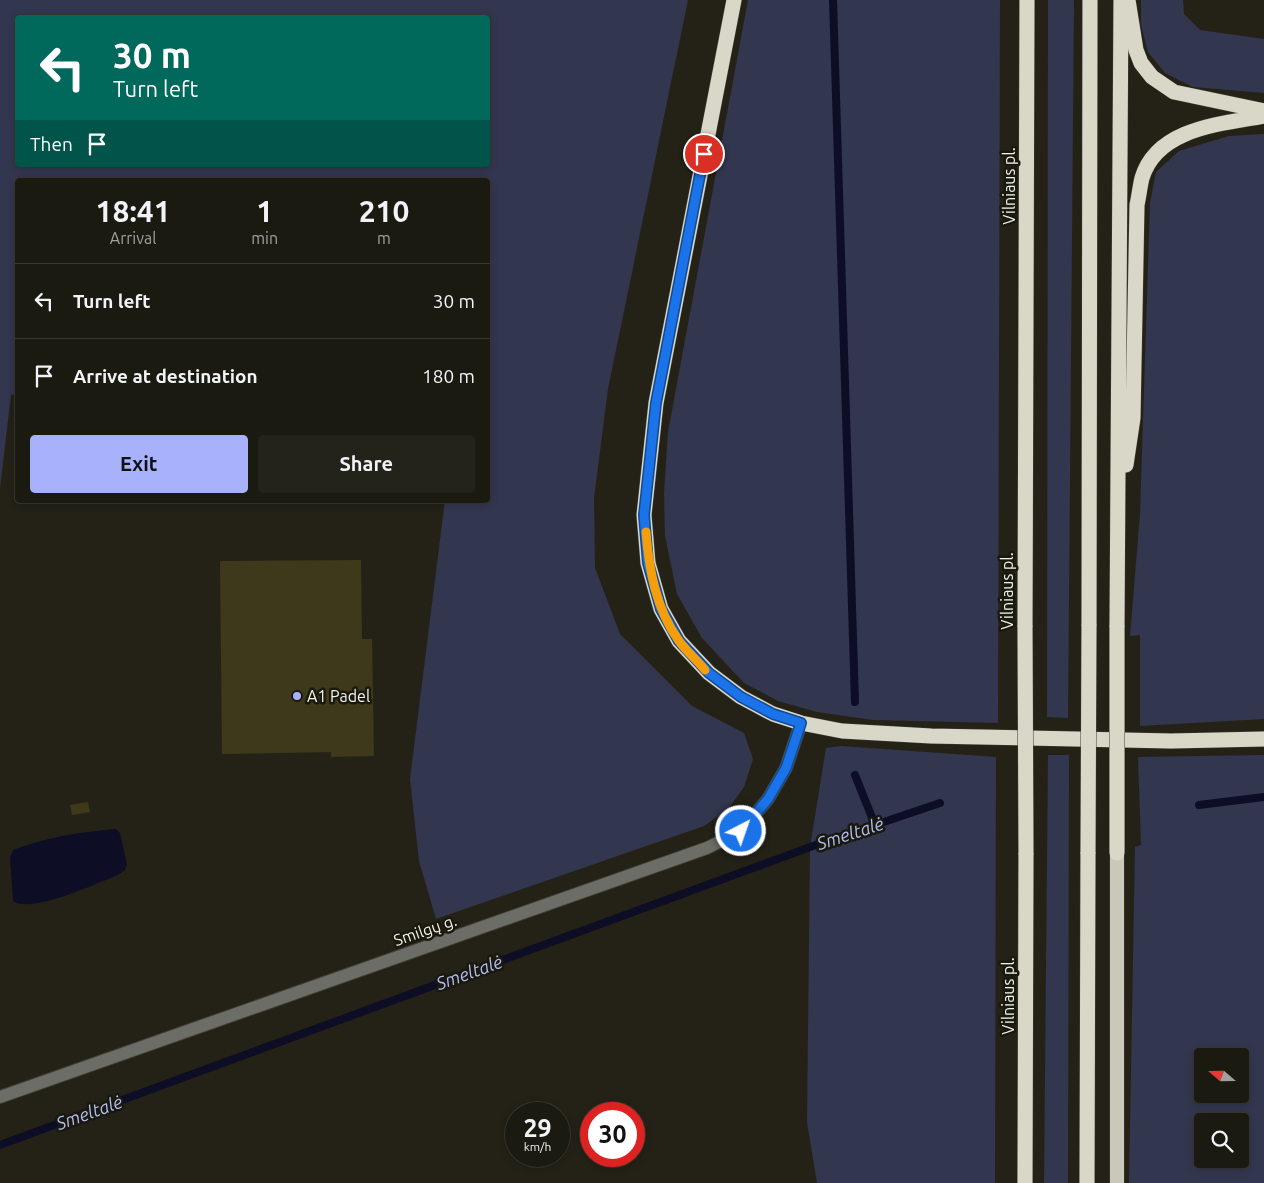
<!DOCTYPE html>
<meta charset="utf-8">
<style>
:root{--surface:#1b1a11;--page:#24231a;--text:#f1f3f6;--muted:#a0a19f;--line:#393831;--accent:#a7b1fc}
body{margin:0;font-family:Ubuntu,sans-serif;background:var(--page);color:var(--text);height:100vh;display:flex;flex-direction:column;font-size:19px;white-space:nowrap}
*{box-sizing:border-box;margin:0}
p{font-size:16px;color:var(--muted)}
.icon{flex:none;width:28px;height:28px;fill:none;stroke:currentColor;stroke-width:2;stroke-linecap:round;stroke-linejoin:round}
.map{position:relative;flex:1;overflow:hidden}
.panel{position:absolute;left:15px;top:178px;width:475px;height:325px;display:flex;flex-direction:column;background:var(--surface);border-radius:5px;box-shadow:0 2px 8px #0003,0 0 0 1px var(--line)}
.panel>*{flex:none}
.top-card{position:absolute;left:15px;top:15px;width:475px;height:152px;border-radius:5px;box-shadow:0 2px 8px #0003,0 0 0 1px var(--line);background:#00695c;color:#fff;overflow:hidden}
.needle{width:32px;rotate:290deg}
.fabs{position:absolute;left:1194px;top:1048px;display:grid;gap:10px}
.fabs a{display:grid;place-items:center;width:55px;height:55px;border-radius:5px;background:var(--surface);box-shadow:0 2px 8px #0003,0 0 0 1px var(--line);font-size:25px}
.speed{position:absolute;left:505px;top:1102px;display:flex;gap:10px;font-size:25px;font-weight:700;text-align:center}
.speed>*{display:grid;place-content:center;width:65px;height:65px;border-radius:50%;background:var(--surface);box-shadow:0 2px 8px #0003,0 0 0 1px var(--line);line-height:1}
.speed small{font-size:12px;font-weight:400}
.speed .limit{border:8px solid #d22;background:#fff;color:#111}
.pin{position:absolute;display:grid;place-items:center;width:42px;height:42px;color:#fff;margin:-21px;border:2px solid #fff;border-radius:50%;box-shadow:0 1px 5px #0007}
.me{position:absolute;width:55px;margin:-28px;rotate:41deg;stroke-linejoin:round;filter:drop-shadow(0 0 4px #0008)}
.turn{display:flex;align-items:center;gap:18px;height:105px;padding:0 15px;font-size:22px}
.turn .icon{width:65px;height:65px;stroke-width:2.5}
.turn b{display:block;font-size:35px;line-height:42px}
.then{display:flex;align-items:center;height:48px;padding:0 15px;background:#0003;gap:10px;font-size:19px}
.eta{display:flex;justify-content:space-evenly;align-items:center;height:85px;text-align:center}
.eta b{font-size:30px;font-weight:700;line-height:35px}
.primary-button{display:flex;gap:10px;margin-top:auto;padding:10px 15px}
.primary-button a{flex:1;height:58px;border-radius:5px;background:var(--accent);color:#111;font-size:20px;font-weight:700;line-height:58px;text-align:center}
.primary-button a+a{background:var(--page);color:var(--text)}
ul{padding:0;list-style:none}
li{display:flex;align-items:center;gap:15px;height:75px;padding:0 15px;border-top:1px solid var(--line)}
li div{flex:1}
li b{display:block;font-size:19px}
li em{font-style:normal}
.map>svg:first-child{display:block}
</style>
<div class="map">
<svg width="1264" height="1183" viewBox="0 0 1264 1183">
<rect width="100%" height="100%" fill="#242217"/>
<!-- green -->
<path fill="#33364f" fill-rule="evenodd" d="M0,0H688L608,389L594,498L595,568L620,634L692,706L744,733L753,759L744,787L728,809L704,826L436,919L419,861L410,779L445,500H488V180H18L17,393L11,395L0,488ZM18,18H488V165H18Z
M748,0H1000L998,723L873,720L817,712L778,701L744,683L702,638L677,594L665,536L664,493L668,432Z
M1048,0H1074L1068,718L1047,717Z
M1141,0H1183L1184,14L1200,30L1264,39V93L1193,87L1165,73L1148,52L1141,25Z
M1264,134V719L1140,726V635L1130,636L1140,514L1150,203L1156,172L1179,151L1229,136Z
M841,746L996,757L995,1183H817L807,1122L810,847L826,748Z
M1048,755H1069L1068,1183H1044Z
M1264,755V1183H1129L1135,847L1141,845L1138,757ZM1240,1056V1094H1202V1056ZM1240,1121V1159H1202V1121Z"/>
<!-- water -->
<path fill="#0d0e26" d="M116,829L120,833L127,864L125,870L118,875C97,883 32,914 13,901L10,858L13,850C47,837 80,832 116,829Z"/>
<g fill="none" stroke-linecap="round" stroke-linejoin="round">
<!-- stream -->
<path stroke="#0d0e26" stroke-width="8" d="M833,0L855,702
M855,775L875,825
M1199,805L1264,797
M0,1145L810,847L940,803"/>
</g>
<!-- building -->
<path fill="#3e391a" d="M361,560L362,639H372L374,756L331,757V752L222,754L220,561Z
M88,802L90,812L72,815L70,805Z"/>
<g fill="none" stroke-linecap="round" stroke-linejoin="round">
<!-- minor casing -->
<g stroke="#413f35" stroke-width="14">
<path id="minor" d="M0,1097L707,848L741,831L768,799L786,768L801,723"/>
</g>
<!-- trunk casing -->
<g stroke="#413f35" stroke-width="15">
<path id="trunk" d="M1117,1183V853"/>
</g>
<!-- motorway casing -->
<g stroke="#413f35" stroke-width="16">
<path id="motorway" d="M734,0L656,403L644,515L648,563L661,609L679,641L709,673L741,697L773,714L801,723L842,731L931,736L1171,741L1264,739
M1128,0L1136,50L1141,63L1152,77L1174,92L1264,111
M1126,465L1133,418L1137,205C1139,196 1140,186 1142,178C1157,128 1221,124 1264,116
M1089,626L1090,0
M1025,627L1027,0
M1117,627L1121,0
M1025,1183L1026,853
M1087,1183L1088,852"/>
</g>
<!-- minor -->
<use href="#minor" stroke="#6d6d67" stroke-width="12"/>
<!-- trunk -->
<use href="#trunk" stroke="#cac8ba" stroke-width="14"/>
<!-- motorway -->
<use href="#motorway" stroke="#d9d7c8" stroke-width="15"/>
<!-- motorway-bridge casing -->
<g stroke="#413f35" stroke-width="16" stroke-linecap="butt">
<path id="motorway-bridge" d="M1025,627L1026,853
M1088,852L1089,626
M1117,853V627"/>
</g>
<!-- motorway-bridge -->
<use href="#motorway-bridge" stroke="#d9d7c8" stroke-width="15"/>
</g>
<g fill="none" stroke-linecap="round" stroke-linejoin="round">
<!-- route casing -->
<g stroke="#114b97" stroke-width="12">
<path id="route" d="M704,154L656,403L644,515L648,563L661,609L679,641L709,673L741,697L773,714L801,723L786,768L768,799L741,831"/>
</g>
<!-- route -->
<use href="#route" stroke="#1a73e8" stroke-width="9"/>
<!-- slow -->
<path stroke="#f59e0b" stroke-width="9" d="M646,532C649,570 656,609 679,641C686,651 697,660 705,670"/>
</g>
<!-- markers -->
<circle fill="#a7b1fc" stroke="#1a190e" stroke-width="2" cx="297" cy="696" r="5"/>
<g text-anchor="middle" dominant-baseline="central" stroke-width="5" stroke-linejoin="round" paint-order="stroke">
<!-- street labels -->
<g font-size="16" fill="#f3f2ea" stroke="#1a190e">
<text transform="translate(1009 186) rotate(-90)">Vilniaus pl.</text>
<text transform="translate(1007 591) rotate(-90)">Vilniaus pl.</text>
<text transform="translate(425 930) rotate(-19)">Smilgų g.</text>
<text transform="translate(1008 996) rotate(-90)">Vilniaus pl.</text>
</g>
<!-- poi labels -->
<g font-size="16" fill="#f3f2ea" stroke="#1a190e" text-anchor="start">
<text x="307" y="696">A1 Padel</text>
</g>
<!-- water labels -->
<g font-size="18" font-style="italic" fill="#b4bdf4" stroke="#1a190e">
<text transform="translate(850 833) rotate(-18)">Smeltalė</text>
<text transform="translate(469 972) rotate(-20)">Smeltalė</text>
<text transform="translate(89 1112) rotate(-20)">Smeltalė</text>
</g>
</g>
</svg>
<div class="fabs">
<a><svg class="needle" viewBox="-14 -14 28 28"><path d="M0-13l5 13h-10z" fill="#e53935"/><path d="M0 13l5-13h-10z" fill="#a0a19f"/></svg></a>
<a><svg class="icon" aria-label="search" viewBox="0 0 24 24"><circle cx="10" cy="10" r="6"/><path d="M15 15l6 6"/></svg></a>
</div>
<div class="speed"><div>29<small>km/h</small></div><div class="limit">30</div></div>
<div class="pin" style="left:704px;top:154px;background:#d93025"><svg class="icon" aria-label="arrive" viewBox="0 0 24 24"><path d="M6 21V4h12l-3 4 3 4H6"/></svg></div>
<svg class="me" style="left:741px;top:831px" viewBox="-20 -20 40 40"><circle r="17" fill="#1a73e8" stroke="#fff" stroke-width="3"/><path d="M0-11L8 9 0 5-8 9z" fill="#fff"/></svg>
<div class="top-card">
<div class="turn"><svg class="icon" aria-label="left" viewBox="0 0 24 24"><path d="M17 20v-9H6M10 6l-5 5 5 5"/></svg><div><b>30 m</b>Turn left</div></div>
<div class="then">Then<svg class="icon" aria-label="arrive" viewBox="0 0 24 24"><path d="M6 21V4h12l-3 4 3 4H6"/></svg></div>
</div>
<section class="panel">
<div class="eta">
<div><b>18:41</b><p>Arrival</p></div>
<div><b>1</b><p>min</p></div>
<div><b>210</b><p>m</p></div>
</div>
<ul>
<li><svg class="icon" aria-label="left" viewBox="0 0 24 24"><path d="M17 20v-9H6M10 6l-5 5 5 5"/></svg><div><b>Turn left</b></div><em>30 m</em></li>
<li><svg class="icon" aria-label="arrive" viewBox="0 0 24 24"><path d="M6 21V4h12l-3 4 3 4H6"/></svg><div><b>Arrive at destination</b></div><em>180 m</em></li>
</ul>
<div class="primary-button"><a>Exit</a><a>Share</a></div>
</section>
</div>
